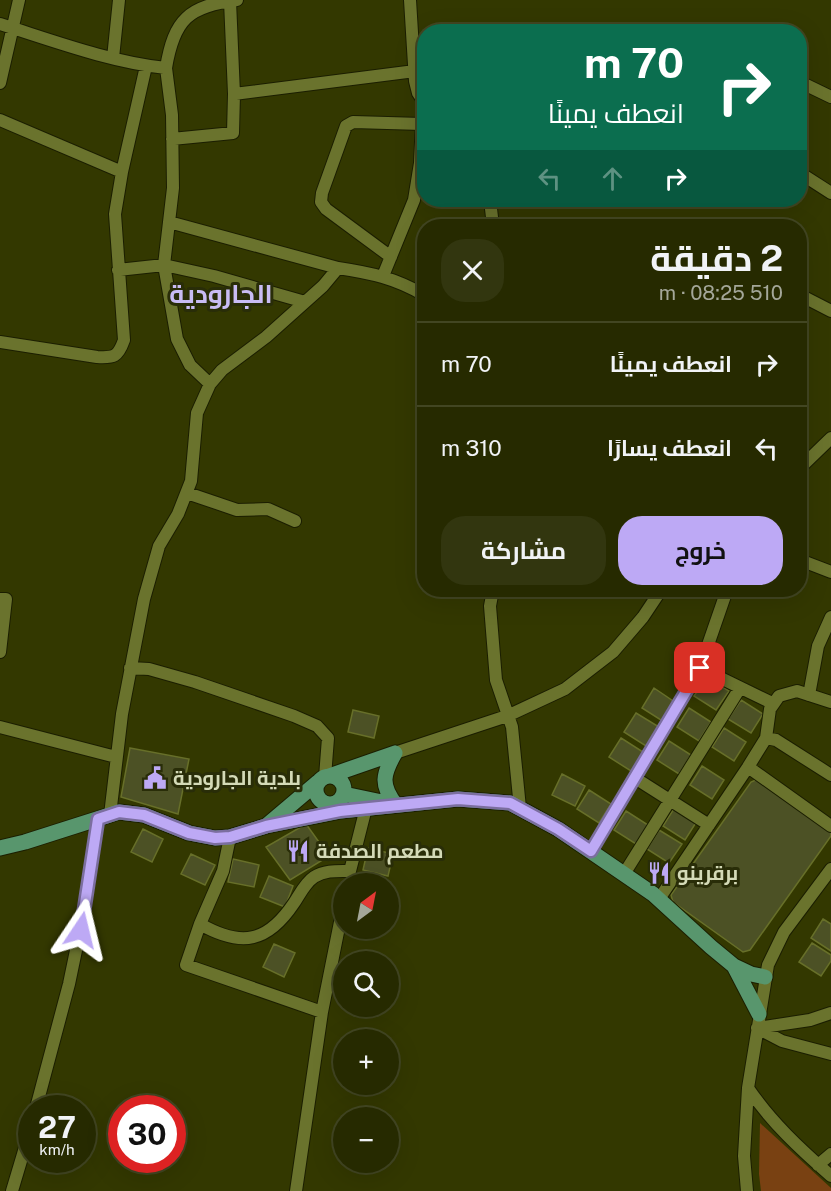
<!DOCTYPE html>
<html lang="ar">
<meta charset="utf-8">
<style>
:root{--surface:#262a00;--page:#32360f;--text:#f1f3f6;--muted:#a4a799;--line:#424622;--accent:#bda9f5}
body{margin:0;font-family:"Public Sans",Cairo,sans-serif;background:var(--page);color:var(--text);direction:rtl;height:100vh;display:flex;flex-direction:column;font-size:22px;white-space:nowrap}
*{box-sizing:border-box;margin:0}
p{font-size:20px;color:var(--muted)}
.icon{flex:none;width:33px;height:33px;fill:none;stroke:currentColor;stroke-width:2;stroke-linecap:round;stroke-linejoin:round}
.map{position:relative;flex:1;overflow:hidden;direction:ltr}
.side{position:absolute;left:417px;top:219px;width:390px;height:378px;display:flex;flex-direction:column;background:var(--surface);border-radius:24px;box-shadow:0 6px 24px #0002,0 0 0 2px var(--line);direction:rtl}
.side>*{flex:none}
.banner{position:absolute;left:417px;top:24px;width:390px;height:183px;border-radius:24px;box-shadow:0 6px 24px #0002,0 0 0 2px var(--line);direction:rtl;background:#0b6e4f;color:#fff;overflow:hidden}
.needle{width:39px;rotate:32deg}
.tools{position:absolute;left:333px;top:873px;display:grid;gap:12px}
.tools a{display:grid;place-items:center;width:66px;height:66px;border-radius:50%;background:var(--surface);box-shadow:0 6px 24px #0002,0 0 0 2px var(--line);font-size:30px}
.speed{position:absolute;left:18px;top:1095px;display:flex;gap:12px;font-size:30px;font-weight:700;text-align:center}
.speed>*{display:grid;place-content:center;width:78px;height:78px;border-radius:50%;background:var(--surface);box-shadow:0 6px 24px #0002,0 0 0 2px var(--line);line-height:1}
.speed small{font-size:15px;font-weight:400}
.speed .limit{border:9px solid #d22;background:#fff;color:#111}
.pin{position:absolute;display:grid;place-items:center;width:51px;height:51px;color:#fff;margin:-26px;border-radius:12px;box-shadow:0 3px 9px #0006}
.me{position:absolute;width:66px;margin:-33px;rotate:10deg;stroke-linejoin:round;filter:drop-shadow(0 0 4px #0008)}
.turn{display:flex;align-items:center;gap:21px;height:126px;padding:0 24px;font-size:27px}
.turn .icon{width:78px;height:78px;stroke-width:2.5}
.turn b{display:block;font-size:42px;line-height:51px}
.lanes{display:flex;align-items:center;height:57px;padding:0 24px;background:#0003;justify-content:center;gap:30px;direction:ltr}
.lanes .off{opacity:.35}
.round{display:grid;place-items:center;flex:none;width:63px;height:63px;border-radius:24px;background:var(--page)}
.headline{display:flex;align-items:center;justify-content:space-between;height:102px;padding:0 24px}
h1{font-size:36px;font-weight:700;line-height:45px}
.primary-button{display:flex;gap:12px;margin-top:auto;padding:12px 24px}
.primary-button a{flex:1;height:69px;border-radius:24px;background:var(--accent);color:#111;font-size:24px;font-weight:700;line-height:69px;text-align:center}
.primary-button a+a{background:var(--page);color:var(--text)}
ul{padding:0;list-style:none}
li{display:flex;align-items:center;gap:18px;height:84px;padding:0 24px;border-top:2px solid var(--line)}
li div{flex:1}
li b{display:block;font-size:22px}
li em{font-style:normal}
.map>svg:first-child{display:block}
</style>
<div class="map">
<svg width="831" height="1191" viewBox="0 0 831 1191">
<rect width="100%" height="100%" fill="#333800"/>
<!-- green -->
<path fill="#794112" d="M760,1123L831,1188V1191H761L759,1174Z"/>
<!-- building -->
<path fill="#4c5125" stroke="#676f29" stroke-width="1.5" d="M707,677L729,691L716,710L694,696Z
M654,688L676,703L664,722L642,708Z
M741,700L763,714L751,733L728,719Z
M689,708L711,722L699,741L677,727Z
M353,710L379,716L374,738L348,732Z
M636,713L659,727L646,746L624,732Z
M724,728L746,742L734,761L712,747Z
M621,738L643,752L631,771L609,757Z
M669,741L691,755L679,774L657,760Z
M130,748L189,759L178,814L121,797Z
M702,766L724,780L712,799L690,785Z
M562,774L585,786L575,806L552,795Z
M758,779L831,832V836L750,950L743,952L673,902L671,895L751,782Z
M589,790L611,804L599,823L577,809Z
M675,807L697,821L685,840L663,826Z
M626,811L648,825L636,844L614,830Z
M306,824L329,856L290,880L266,847Z
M143,829L163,839L152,862L131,852Z
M659,830L682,844L669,863L647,849Z
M368,848L393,854L388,876L363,870Z
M191,854L215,865L205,885L181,874Z
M233,859L259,865L254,887L228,882Z
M269,876L293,886L285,907L260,897Z
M363,877L388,883V884H361Z
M823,919L831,924V951L811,938Z
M812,943L831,955V961L821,976L799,962Z
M274,944L295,953L284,977L263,967Z"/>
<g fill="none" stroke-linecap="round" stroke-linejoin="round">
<!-- minor casing -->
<g stroke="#1b1e00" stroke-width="14">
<path id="minor" d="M410,0L415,81L418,93L424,102
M230,1L234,94L415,71
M0,24C54,41 110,62 166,68C174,19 189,6 237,0
M113,58L119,0
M166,68L172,115L173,188L164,265L214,276L305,302
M800,82L831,97
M0,83L19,0
M0,120L122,172
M172,139L233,133L234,94
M800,173L831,193
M490,200L493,226
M169,222L338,268
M391,257L326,209L321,202L322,193L346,126L353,122L422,124
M118,270L164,265L177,339L190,365L210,384
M383,276L414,200L420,163L423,100
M800,295L831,311
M0,342L97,357C114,358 118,357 124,340L115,214L122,172L146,66
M800,468L831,438
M187,493L237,510L268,509L295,521
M800,560L831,572
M493,590L490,606L496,680L512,727L520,808
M0,599H6L0,652
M130,668L149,669L195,682L294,716L317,726L328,738L325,777
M700,668L772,703
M809,695L818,646L831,617
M0,727L116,757
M766,738L770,709L779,696L797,691L831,702
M395,753L507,716L565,689L613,652L643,617L661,590
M748,767L766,738L776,740L831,775
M635,778L709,825
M110,815L122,714L144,599L159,546L178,514L191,481L197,413L210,384L222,370L266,337L323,286L338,268C371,273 395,278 424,295
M230,837L223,871L200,924C242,948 268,942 294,903C300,894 305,883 314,877C325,870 337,871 350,871L366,808
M591,851L700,668L727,590
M624,874L740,688
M659,899L748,767L831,826
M200,924L186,965L322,1012L344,902
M757,1028L782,1041L831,1054
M757,1028L810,1020L831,1013
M748,1088C771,1122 800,1149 831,1176
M36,1108L69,984L84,912L98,819
M818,1165L831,1154
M12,1191L32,1124
M296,1191L322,1012
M747,1191L744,1156L748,1088L768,965L784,932L831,869"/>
</g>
<!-- major casing -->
<g stroke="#1b1e00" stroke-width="17">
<path id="major" d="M395,753C383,774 380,785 396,805
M316 790a14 14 0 1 1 28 0a14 14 0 1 1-28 0Z
M329,776L395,753
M344,794L382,802
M266,826L341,811L458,799L510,803L558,829L653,894L711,947L734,966L751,974L765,977
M0,848L25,842L119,812L144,815L189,833L215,838L230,837L266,826L318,782
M734,966L759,1014"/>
</g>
<!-- minor -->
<use href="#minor" stroke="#6a732d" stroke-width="12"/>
<!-- major -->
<use href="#major" stroke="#58966d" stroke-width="15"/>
</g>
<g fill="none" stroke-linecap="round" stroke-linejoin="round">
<!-- route casing -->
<g stroke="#7b6e9f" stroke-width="15">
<path id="route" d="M81,930L98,819L119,812L144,815L189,833L215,838L230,837L266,826L340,811L458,799L510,803L558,829L591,851L700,668"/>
</g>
<!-- route -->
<use href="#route" stroke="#bda9f5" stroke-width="10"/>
</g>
<!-- icons -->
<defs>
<g id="civic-bare" transform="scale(1.8)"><path d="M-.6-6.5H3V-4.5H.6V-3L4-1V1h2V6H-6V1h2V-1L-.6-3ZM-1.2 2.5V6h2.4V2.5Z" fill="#bda9f5" stroke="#292d08" stroke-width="2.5" paint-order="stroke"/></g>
<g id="restaurant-bare" transform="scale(1.8)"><path d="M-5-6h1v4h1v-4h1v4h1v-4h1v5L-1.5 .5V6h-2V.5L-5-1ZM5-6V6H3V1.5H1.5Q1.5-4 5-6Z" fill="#bda9f5" stroke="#292d08" stroke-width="2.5" paint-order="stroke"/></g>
</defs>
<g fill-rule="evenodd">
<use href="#civic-bare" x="155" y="778"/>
<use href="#restaurant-bare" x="298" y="851"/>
<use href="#restaurant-bare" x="659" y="873"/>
</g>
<g text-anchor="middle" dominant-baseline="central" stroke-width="6" stroke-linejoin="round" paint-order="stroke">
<!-- poi labels -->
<g font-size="20" font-weight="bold" fill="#d4dab7" stroke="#292d08" text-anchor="start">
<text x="173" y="778">بلدية الجارودية</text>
<text x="316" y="851">مطعم الصدفة</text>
<text x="677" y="873">برقرينو</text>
</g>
<!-- district labels -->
<g font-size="26" font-weight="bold" fill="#c9bcf4" stroke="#292d08">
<text x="221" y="293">الجارودية</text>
</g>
</g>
</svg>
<div class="tools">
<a><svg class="needle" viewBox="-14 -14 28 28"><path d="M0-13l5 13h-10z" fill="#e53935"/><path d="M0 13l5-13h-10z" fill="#a4a799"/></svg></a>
<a><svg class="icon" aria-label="search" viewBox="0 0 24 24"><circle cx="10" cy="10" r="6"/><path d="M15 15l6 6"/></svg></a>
<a>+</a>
<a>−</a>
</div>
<div class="speed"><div>27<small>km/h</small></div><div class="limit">30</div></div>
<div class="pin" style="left:700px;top:668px;background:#d93025"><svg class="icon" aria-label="arrive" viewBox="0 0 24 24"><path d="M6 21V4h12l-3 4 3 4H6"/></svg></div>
<svg class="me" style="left:81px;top:930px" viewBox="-20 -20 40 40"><path d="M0-17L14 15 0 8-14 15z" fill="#bda9f5" stroke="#fff" stroke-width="4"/></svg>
<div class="banner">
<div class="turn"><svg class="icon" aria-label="right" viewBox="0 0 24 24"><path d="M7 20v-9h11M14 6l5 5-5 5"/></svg><div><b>70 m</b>انعطف يمينًا</div></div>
<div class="lanes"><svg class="icon off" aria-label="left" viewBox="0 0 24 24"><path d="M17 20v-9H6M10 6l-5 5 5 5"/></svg><svg class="icon off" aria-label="ahead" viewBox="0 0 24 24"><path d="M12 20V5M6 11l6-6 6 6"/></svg><svg class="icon" aria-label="right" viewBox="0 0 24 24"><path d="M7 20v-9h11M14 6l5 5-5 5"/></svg></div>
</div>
<section class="side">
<div class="headline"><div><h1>2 دقيقة</h1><p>510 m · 08:25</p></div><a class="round"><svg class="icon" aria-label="close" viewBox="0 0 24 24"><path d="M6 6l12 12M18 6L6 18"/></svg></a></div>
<ul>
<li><svg class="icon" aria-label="right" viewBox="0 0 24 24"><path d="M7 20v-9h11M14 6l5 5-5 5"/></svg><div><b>انعطف يمينًا</b></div><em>70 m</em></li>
<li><svg class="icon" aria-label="left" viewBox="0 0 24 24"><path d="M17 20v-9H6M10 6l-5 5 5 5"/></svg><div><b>انعطف يسارًا</b></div><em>310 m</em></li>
</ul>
<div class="primary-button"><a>خروج</a><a>مشاركة</a></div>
</section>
</div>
